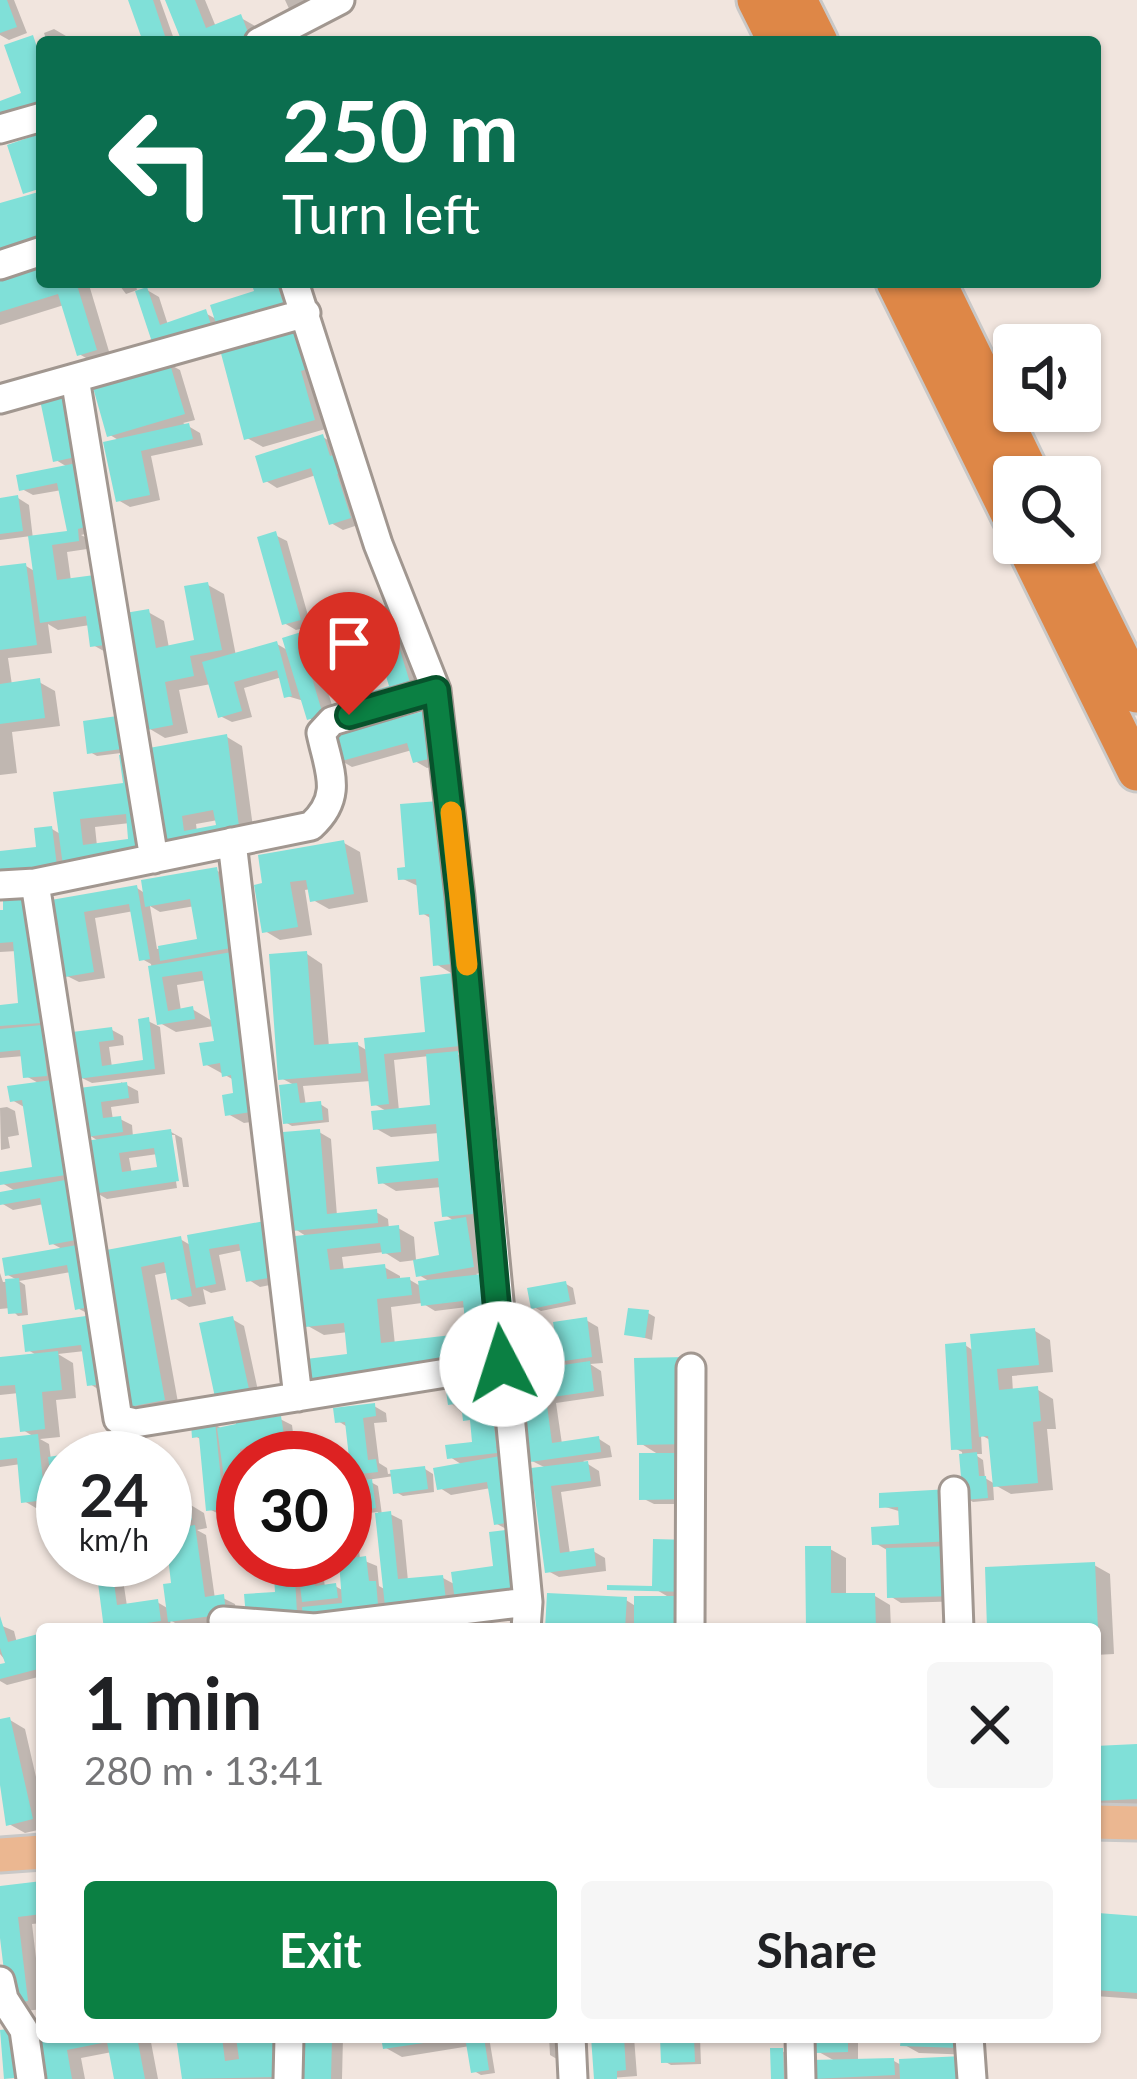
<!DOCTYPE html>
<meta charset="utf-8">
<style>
:root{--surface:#fff;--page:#f6f6f6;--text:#202124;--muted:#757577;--accent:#0b8043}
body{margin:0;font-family:Lato,sans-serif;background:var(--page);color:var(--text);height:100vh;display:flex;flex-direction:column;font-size:45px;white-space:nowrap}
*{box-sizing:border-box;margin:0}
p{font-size:39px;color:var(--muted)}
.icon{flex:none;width:66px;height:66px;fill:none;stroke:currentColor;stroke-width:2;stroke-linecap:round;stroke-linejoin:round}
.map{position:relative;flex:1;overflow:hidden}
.panel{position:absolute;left:36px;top:1623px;width:1065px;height:420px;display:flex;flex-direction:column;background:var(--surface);border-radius:12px;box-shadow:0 3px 9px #0004}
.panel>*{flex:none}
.guide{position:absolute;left:36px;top:36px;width:1065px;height:252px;border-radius:12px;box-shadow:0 3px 9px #0004;background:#0b6e4f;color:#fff;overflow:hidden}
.controls{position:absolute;left:993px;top:324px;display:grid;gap:24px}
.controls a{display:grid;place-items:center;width:108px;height:108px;border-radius:12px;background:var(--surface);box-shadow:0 3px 9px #0004;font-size:60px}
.speed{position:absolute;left:36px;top:1431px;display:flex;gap:24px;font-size:60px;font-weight:700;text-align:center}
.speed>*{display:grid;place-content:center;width:156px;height:156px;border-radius:50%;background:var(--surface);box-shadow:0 3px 9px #0004;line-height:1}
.speed small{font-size:30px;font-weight:400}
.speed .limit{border:18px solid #d22;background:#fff;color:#111}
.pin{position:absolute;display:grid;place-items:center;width:102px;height:102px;color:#fff;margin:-123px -51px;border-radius:50% 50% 50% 0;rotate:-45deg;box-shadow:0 0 12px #0007}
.pin .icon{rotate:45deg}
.me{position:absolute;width:132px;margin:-66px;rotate:355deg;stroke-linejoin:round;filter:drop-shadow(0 0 9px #0008)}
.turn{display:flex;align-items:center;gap:42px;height:252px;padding:0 48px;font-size:54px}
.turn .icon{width:156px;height:156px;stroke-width:2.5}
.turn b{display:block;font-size:84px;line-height:102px}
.round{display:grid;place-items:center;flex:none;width:126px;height:126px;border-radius:12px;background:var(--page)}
.overview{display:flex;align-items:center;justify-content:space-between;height:204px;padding:0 48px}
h1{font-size:72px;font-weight:700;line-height:90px}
.cta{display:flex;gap:24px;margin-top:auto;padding:24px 48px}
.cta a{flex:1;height:138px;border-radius:12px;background:var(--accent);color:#fff;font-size:48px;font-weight:700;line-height:138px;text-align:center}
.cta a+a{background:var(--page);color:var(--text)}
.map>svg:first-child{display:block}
</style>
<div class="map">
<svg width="1137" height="2079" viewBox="0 0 1137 2079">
<rect width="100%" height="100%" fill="#f1e5de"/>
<!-- shadow -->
<path fill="#0003" fill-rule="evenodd" d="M0,0H14L27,33L9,40L0,35Z
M132,0H160L175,42H146Z
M169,0H205L216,27L241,18L257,27L263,42H185Z
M285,0H333L291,13Z
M54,29L66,36L68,42H47L44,33Z
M42,268V282H97L98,285L90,288L111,358L95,363L79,354L64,305L0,325V281Z
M117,282H135L137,290L126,294Z
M254,282H300L329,428L263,447L247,438L222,348L169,355L147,290L159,297L168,325L205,313L218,320L258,292Z
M169,364L180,370L195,420L183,423L200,433L203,445L151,456L160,500L130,507L118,500L120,441L110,435Z
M67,398L105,530L81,535L93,541L94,548L67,552L71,581L102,577L109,654L93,645L90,625L58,630L48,624L52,653L8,658L12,685L39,682L55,691L60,726L12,732L17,773L0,775V569L26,566L36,572L31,536L0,540V501L18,498L29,505L33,539L76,532L62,490L33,495L22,489L69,468L56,460Z
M323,437L334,444L361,524L343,530L331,523L316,475L277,488L266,481Z
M275,535L287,541L311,626L296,630L284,623Z
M208,585L224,594L236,656L277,644L289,651L397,605L426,698L393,688L382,651L321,670L338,724L325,727L309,718L304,701L287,696L282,677L244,688L252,717L232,722L220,716L211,684L179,690L188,733L165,738L150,729L148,612L164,621L169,648L198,642Z
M427,713L450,761L427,768L415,761L412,750L352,767L340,760Z
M86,724L127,752L227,737L242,746L255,842L4,879L0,854L39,850L52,829L62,835L56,795L126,785L121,753L97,756L90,752ZM218,820L219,828L197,832L196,824ZM130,823L132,842L97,846L95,827Z
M439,804L467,972L451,973L436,964L432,919L422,913L420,887L401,878Z
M344,843L360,852L368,902L329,909L313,900L311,889L305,890L312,935L280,940L265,931L257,887Z
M216,870L228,877L271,1119L244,1123L228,1114L237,1096L234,1080L205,1064L217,1044L214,1026L176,1032L160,1023L151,964L142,959L134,911L95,918L105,978L79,982L67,976L55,902L137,888L146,894ZM150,906L160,912L195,906L201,941L157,949ZM207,980L214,1022L192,1009L181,1011L177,985Z
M30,901L77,1180L63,1182L76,1190L86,1245L75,1247L88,1255L89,1314L77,1308L71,1272L19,1281L25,1285L28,1315L18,1316L10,1308L0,1309V1273L3,1282L19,1281L8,1275L64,1250L51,1243L44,1204L13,1210L1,1203L0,1195L17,1192L2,1183L36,1170L24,1107L12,1100L40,1084L26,1076L24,1056L0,1058V1008L22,1006L17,951L0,952V913Z
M307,954L322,964L329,1047L358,1045L368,1051L429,1035L452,976L464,983L471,1051L455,1053L473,1063L488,1222L476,1223L485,1272L476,1274L494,1284L501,1354L482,1356L471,1350L467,1307L435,1311L422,1303L391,1307L395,1345L451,1338L467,1348L470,1371L327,1387L312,1378L351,1357L348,1332L324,1335L308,1326L309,1238L295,1229L319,1132L331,1139L337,1216L376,1212L388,1219L389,1229L398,1228L414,1237L416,1260L400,1262L384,1252L342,1257L344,1271L384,1267L400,1276V1281L410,1280L422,1287L432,1283L419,1275L443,1258L456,1222L445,1215L442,1187L396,1191L381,1182L442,1163L439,1133L391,1137L375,1128L388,1112L374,1104L371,1081L303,1086L306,1106L320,1104L328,1109L329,1122L292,1126L285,1122L296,1086L281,1078ZM429,1056L434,1108L399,1111L394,1060Z
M148,1021L160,1027L165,1074L92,1083L80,1077L75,1034L112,1030L123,1036L124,1045L109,1047L112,1067L147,1063Z
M121,1082L138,1091L139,1103L111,1107L113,1120L120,1119L132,1125L133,1137L171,1132L182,1138L189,1187H183L175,1135H169L177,1188L107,1199L95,1192L100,1142L89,1135L82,1091L122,1085ZM158,1154L161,1170L132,1174L129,1158Z
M7,1107L15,1111L19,1135L8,1137L10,1148L1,1150L0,1108Z
M269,1223L290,1281L260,1287L249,1280L243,1250L219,1255L226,1290L211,1293L203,1289L206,1304L189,1307L174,1298L169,1272L155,1275L179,1408L148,1414L132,1405L104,1253L180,1239L192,1246Z
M566,1284L573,1288L576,1304L541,1311L534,1307Z
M648,1313L655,1317L652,1340L628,1333Z
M93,1318L101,1391L90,1384L85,1351L58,1354L73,1363L76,1398L56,1400L60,1437L40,1439L49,1444L51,1460L124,1448L140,1458H63V1483L53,1477L55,1506L63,1505V1556L55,1506L36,1508L24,1501L21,1464L0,1467V1441L36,1438L23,1430L19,1393L0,1395V1360L38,1356L28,1350Z
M232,1319L244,1326L260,1400L231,1407Z
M586,1320L598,1327L603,1363L590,1364L601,1371L604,1396L556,1403L562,1444L599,1439L610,1446L612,1457L583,1461L599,1471L601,1486L561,1492L570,1554L593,1551L605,1558L606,1571L559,1577L548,1571V1469L532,1461L530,1373L518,1366L561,1355Z
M1035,1331L1050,1340L1053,1372L1012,1376L1013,1392L1038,1390L1053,1399L1056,1429H1047L1053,1490L1011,1494L993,1484L994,1500L973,1502L966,1498L962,1452L954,1448L965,1345L974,1351ZM981,1435L992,1441L995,1484L985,1478L983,1460L974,1454H982Z
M703,1369L705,1451L683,1452L701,1504H654L642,1498L661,1456L640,1443Z
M488,1382L500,1388L534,1604L260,1622L278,1595L276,1560H321L325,1587L335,1586L344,1591L351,1560L345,1556V1486L350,1489L370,1482L354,1473L349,1428L338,1421L374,1406L386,1413L387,1422L374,1423L379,1463L387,1468L388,1474L425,1469L433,1474L434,1492L403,1496L396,1492L394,1476L367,1480L378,1486L382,1515L390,1514L402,1520L408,1581L443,1578L456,1585L497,1569L512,1532L497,1524L491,1488L451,1495L440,1488L464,1466L450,1457L476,1445L473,1423L451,1403ZM355,1511L360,1514L378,1512L386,1590L379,1586L377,1566L360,1559Z
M249,1418L256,1422L280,1419L292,1425L295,1448L243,1458V1511L234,1505V1514L221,1515L209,1509L202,1440L195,1436L214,1424L224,1430L239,1427Z
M949,1492L965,1601L901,1603L890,1596L887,1550L875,1543L902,1528V1512L882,1506Z
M189,1504L204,1513L207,1528L197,1530L206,1535L215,1599L223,1598L235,1604L237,1619L182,1627L170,1620L171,1626L152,1629L107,1627L98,1560H120L127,1606L157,1602L169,1609L174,1585L165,1535V1508Z
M656,1542L699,1629H645L636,1624V1629H548L626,1600L637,1607L672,1599L655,1589Z
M830,1549L846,1558V1596H875L890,1605L891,1629H809Z
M1094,1565L1110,1574L1114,1654L1095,1655V1629H990Z
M0,1625L14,1631L17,1643L42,1636V1676L7,1685L0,1681V1667L9,1665L0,1654Z
M10,1720L25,1729L42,1803V1829L25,1833L9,1824L0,1765V1722Z
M1095,1723L1096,1749L1137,1747V1808L1095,1810Z
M42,1884V1923L32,1924L42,2009L26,2011L11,2002L0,1889Z
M1137,1919V1999L1095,1996V1934Z
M42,2027V2037H150L158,2079H117L112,2052L81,2058L85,2079H44L34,2028Z
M180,2037H295L293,2079H185Z
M302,2037H343L342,2079H301Z
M384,2037H489L495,2073L481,2075L474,2071L470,2046L402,2057L386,2048Z
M549,2037H574L562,2062L550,2055Z
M594,2037H634L637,2076L597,2079Z
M663,2037H700L701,2064L671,2065L664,2061Z
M817,2037H858V2062L894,2061L903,2066L975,2079H815L814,2063L837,2062L817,2051Z
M904,2037H976L975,2055L919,2053L903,2044Z
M782,2051L794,2057V2079H774Z"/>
<!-- building -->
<path fill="#80e0d8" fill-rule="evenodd" d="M0,0H7L17,27L0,33Z
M128,0H153L167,42H143Z
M165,0H195L206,28L241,14L249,35L233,42H182Z
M33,35L42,62V107L0,121V101L21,93L4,45Z
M42,133V188L23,194L7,145Z
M42,191V247L0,259V203Z
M42,265V282H76L97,350L77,356L58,294L0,312V278Z
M251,282H289L278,287L286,312L219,333L210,305L254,291Z
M147,287L160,325L206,309L213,331L155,351L135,291Z
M302,323L314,367L301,371L315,420L244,440L219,346Z
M169,361L185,414L107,437L92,384Z
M67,394L80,456L53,462L40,400Z
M189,423L193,439L141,451L150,495L116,502L103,442Z
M323,434L330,456L339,453L345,471L337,474L351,518L329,525L311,468L263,483L255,456Z
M82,462L95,524L78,529L79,541L52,545L57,580L102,574L112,644L90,647L86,616L40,623L28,536L67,531L57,483L19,491L16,475Z
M18,495L23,531L0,534V498Z
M276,531L301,620L282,625L257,537Z
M26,563L37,645L0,650V566Z
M208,582L222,650L190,656L194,676L165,682L173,725L147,730L125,613L149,609L156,648L194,640L184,586Z
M398,602L406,631L395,634L412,689L356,706L353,697L389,686L375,640L307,661L323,715L307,720L282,638Z
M277,641L292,696L284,698L277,670L234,682L242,711L218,718L202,662Z
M40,678L45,718L0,724V684Z
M428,710L440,756L413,763L407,743L338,762L331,736Z
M124,715L128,748L87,754L83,721Z
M227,734L240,834L163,852L149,748ZM213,810L216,825L184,831L182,816Z
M134,753L148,854L63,866L53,792L123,783L119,755ZM126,814L128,839L83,845L80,819Z
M439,801L452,964L433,966L429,914L419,915L416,879L398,880L397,868L405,867L400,804Z
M52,826L57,866L0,873V851L36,847L34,828Z
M344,840L354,894L310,902L306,880L290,882L298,927L262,933L254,885L262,883L258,855Z
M217,867L231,948L160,961L158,946L197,939L190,899L145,907L141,880Z
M137,885L150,959L139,961L129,904L84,912L94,972L65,977L51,900Z
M31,898L41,1023L0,1026V1005L18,1003L13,942L0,943V910H3V900Z
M307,951L314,1045L358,1042L361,1073L278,1080L269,954Z
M232,952L257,1111L225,1116L222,1095L233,1093L231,1075L222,1077L220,1063L203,1066L199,1043L214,1041L202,971L162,977L168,1011L193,1006L195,1019L157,1025L148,966Z
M453,973L460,1046L384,1054L389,1104L371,1106L364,1038L425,1032L420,977Z
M149,1017L155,1069L77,1079L72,1032L112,1027L114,1040L99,1042L102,1066L143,1060L138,1019Z
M42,1025L47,1076L23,1078L20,1050L0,1052V1029Z
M458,1051L473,1214L442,1217L438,1178L378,1184L376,1167L439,1161L436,1124L373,1130L371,1111L430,1105L426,1054Z
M52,1080L66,1175L0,1185V1172L32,1167L22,1100L10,1102L7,1086Z
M127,1082L129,1098L101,1102L103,1118L121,1116L123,1132L86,1137L79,1088Z
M297,1083L300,1103L321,1101L323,1120L283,1124L279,1085Z
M171,1129L179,1181L92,1194L85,1141ZM154,1148L157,1167L122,1172L119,1153Z
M320,1129L327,1214L377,1209L378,1223L292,1231L283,1132Z
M65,1180L76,1240L49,1245L40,1198L0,1205V1192Z
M466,1217L474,1267L416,1277L413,1260L439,1255L434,1222Z
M270,1220L280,1276L246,1282L239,1244L209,1249L216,1284L196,1288L187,1235Z
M399,1225L401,1252L382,1254L380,1243L327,1249L330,1270L385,1264L387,1279L410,1277L412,1295L377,1299L381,1343L452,1335L455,1363L309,1379L306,1359L347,1354L344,1323L305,1327L295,1236Z
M181,1236L192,1296L171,1300L164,1262L141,1267L165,1400L129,1407L101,1251Z
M77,1245L88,1307L75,1310L67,1265L5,1276L2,1258Z
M483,1274L491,1349L468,1351L463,1301L421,1306L418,1281Z
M19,1278L22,1313L8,1314L5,1279Z
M566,1281L570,1301L531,1309L527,1288Z
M628,1308L649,1310L645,1338L624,1335Z
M93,1315L103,1384L87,1386L81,1345L25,1352L22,1325Z
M233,1316L250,1394L216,1402L199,1323Z
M587,1317L592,1357L515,1368L513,1358L558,1353L553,1322Z
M1035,1328L1039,1365L997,1369L999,1390L1038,1386L1041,1421L1033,1422L1038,1483L993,1487L988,1436L979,1437L970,1334Z
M966,1342L972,1449L951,1450L945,1344Z
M58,1351L62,1390L42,1392L45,1429L20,1432L15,1385L0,1386V1357Z
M687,1357L690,1444L637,1445L634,1358Z
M590,1361L594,1391L546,1398L552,1443L599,1436L601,1452L530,1462L516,1372Z
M489,1379L497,1453L447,1459L445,1445L472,1442L470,1420L463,1421L461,1403L448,1405L445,1384Z
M375,1403L376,1416L363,1418L368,1460L376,1459L378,1472L351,1475L345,1422L335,1423L333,1408Z
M250,1415L251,1420L281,1416L285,1442L240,1449L243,1504L228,1506L217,1428L236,1424L235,1417Z
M215,1421L224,1509L206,1511L199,1437L192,1438L191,1424Z
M38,1434L45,1500L21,1503L17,1458L0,1460V1438Z
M125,1445L127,1458H63V1478L51,1479L48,1457Z
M977,1452L979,1476H986L988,1498L963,1500L959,1454Z
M639,1453H690V1499L639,1500Z
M506,1455L518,1521L494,1525L487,1482L437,1490L433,1468Z
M588,1461L591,1481L551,1486L560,1553L594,1548L596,1566L545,1573L531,1468Z
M425,1466L428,1489L393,1494L390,1470Z
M372,1479L376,1508L350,1512L346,1483Z
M950,1489L953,1541L872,1545L871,1527L899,1525L898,1507L879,1508V1493Z
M189,1501L192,1520L165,1525V1505Z
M63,1502V1560H60L52,1503Z
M391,1511L398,1579L443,1575L447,1609L386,1616L375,1513Z
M195,1525L205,1597L224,1594L226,1614L168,1622L163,1584L171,1583L165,1530Z
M515,1529L524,1598L456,1608L451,1572L493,1566L489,1532Z
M653,1539L691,1540L689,1592L607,1590V1585L652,1586Z
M805,1546H831V1593H875L876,1629H806Z
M953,1546L954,1596L887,1598L886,1548Z
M366,1556L369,1581H376L379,1617L303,1623L302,1607L342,1603L339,1560Z
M95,1560H111L117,1605L158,1599L161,1621L104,1629Z
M273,1560H294L297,1613L246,1617L244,1594L275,1592Z
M297,1560H312L315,1586L336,1583L338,1598L302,1602Z
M1095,1562L1098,1629H987L985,1567Z
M547,1593L627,1597L625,1629H545Z
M634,1596H689V1629L634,1626Z
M0,1616L8,1642L42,1633V1668L0,1679V1664L5,1663L0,1648Z
M10,1717L33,1819L6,1826L0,1785V1719Z
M1137,1744V1799L1095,1801V1746Z
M42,1881V1914L18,1917L28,2001L8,2004L0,1938V1886Z
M1098,1913L1137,1916V1993L1095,1990Z
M42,2024V2037H137L145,2079H114L107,2042L67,2050L72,2079H41L31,2026Z
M16,2028L24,2077L4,2079L0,2030Z
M176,2037H222L225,2061L239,2059L236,2037H280L277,2077L182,2079Z
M299,2037H332L331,2079H298Z
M381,2037H444V2040L383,2049Z
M465,2037H484L489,2070L471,2073Z
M591,2037H624L626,2070L617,2071V2079H594Z
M660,2037H694L695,2062L661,2063Z
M814,2037H848V2052L814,2053Z
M901,2037H960V2048L900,2046Z
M770,2048H783L784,2079H771Z
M963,2056L964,2079H900L899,2059Z
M894,2058L895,2075L812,2079L811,2060Z"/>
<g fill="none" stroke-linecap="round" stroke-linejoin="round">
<!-- minor casing -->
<g stroke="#a19790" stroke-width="33">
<path id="minor" d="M259,42L340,0
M0,129L42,117
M0,265L42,251
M294,282L378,544L436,690L460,896L528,1602L526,1629
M75,378L154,859
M0,399L306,313
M232,842L298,1397
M35,883L118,1419L135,1423L502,1364
M0,885L35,883L311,826C344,796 329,771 321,733L332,721L436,690
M954,1491L959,1629
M223,1621L315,1628L528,1602
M690,1629L691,1368
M0,1981L4,1999L24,2030L31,2079
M571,2037L573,2079
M800,2037L801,2079
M969,2037L972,2079
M288,2079L289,2037"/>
</g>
<!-- major casing -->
<g stroke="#c9c8c7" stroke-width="39">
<path id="major" d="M1095,1822L1137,1823
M0,1855L42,1852"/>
</g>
<!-- highway casing -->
<g stroke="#c9c8c7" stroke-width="45">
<path id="highway" d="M757,0L778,42
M797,0L818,42
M896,282L1014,521
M936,282L1031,477
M1025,543L1137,771
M1063,543L1137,693"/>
</g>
<!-- minor -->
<use href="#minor" stroke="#fff" stroke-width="27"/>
<!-- major -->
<use href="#major" stroke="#ebb791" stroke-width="33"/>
<!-- highway -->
<use href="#highway" stroke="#de8747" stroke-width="39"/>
</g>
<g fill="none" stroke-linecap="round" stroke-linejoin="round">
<!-- route casing -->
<g stroke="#07532c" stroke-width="30">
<path id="route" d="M349,715L436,690L460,896L502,1364"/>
</g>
<!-- route -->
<use href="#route" stroke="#0b8043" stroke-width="21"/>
<!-- slow -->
<path stroke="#f59e0b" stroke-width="21" d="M451,812L467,965"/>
</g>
</svg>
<div class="controls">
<a><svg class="icon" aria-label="sound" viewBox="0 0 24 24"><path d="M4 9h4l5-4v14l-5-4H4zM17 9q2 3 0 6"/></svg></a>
<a><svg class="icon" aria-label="search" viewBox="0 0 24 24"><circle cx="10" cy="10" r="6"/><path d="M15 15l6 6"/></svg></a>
</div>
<div class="speed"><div>24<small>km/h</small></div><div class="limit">30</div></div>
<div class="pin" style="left:349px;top:715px;background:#d93025"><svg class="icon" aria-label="arrive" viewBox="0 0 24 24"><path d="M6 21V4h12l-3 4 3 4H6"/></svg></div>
<svg class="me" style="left:502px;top:1364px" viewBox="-20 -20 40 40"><circle r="19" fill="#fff"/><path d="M0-13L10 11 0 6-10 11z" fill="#0b8043"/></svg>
<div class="guide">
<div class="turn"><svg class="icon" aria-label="left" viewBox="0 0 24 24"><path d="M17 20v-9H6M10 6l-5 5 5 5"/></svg><div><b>250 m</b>Turn left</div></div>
</div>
<section class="panel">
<div class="overview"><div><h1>1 min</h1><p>280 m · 13:41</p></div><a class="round"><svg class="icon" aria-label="close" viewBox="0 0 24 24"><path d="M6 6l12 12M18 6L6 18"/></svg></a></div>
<div class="cta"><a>Exit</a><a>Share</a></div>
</section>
</div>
